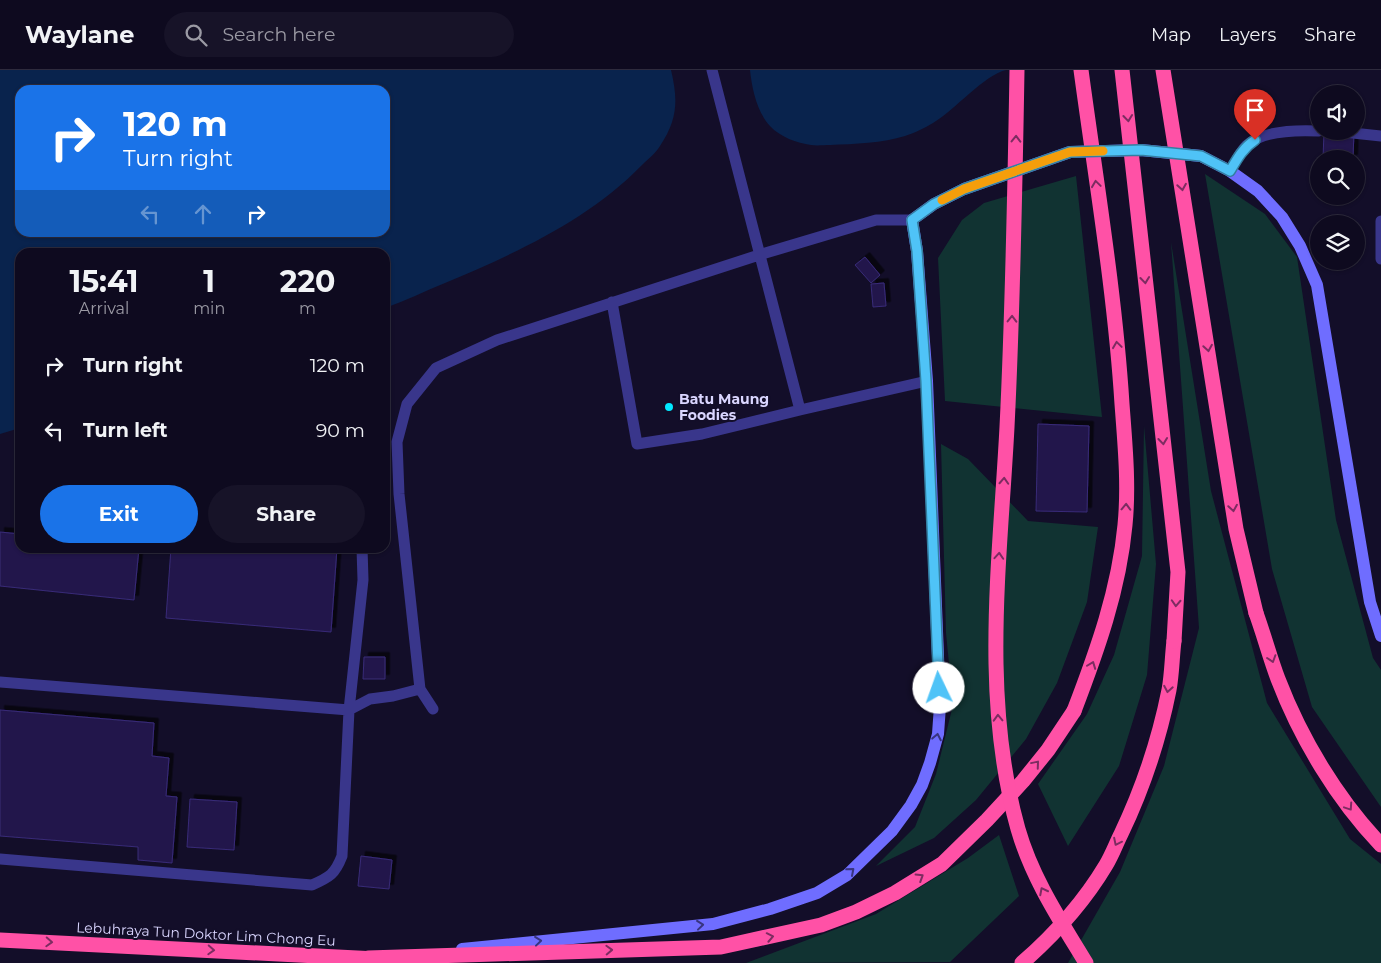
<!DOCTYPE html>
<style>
:root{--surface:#0e0a1f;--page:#171328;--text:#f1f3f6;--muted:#9b9aa4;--line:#2e2b3d;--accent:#1a73e8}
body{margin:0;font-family:Montserrat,sans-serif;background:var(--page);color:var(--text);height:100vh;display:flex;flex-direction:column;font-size:19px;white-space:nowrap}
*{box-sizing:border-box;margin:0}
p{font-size:16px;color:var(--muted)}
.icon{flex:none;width:28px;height:28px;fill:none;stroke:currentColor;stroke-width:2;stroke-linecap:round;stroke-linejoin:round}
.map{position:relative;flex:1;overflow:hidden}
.sheet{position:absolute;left:15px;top:178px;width:375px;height:305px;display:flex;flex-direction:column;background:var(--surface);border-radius:15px;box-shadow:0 1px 4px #0004,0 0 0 1px var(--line)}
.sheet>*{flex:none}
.guide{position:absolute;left:15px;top:15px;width:375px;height:152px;border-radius:15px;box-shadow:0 1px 4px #0004,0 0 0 1px var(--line);background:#1a73e8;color:#fff;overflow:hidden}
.buttons{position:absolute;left:1310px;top:15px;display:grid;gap:10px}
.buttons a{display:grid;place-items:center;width:55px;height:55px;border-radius:50%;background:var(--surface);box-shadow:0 1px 4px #0004,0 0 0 1px var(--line);font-size:25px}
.pin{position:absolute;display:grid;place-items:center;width:42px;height:42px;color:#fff;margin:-51px -21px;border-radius:50% 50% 50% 0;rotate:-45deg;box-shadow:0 0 5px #0007}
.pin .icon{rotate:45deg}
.me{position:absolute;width:55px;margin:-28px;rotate:357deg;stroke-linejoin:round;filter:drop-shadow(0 0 4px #0008)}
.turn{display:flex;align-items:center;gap:18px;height:105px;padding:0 25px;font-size:22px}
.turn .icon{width:65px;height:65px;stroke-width:2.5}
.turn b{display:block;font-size:35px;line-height:42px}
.lanes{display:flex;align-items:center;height:48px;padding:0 25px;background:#0003;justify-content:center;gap:25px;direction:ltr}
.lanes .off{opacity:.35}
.eta{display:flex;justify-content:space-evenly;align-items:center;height:85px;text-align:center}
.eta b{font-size:30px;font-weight:700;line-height:35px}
.primary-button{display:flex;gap:10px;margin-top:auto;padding:10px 25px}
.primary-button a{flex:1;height:58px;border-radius:30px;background:var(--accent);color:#fff;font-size:20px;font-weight:700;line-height:58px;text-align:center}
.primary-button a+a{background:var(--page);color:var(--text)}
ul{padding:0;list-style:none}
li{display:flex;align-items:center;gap:15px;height:65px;padding:0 25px}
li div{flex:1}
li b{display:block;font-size:19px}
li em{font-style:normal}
header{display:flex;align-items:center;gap:30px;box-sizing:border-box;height:70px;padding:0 25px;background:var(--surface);border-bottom:1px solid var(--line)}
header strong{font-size:24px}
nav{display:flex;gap:28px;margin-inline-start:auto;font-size:18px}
.search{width:350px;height:45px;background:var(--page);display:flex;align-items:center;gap:12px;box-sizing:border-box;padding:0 18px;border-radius:28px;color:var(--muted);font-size:19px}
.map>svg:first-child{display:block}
</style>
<header>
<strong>Waylane</strong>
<div class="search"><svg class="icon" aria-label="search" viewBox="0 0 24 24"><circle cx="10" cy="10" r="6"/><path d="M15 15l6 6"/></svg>Search here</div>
<nav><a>Map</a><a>Layers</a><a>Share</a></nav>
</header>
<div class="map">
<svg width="1381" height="893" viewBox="0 0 1381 893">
<defs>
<filter id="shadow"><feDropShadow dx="4.5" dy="-4.5" stdDeviation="0" flood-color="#0009"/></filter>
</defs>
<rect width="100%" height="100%" fill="#130e29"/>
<!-- green -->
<path fill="#113332" d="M1205,104L1265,144L1297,187L1336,450L1373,588L1381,600V737L1312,637L1272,499Z
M1076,106L1102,347L945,331L938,188L962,150L984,133Z
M1171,172L1211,421L1267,633L1350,769L1381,794V893H1068L1120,802L1164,696L1199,558Z
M1144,356L1156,494L1147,605L1119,696L1068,776L1038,714L1087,644L1114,585L1142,486Z
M941,374L968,389L1028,451L1098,457L1087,532L1057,613L1026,669L976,730L934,768L876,796L915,757L936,704L953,635L946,563Z
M999,765L1019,826L950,892L746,893L876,844L968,788Z"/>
<!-- water -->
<path fill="#09234d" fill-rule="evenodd" d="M0,0H671C678,30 678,49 660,76C656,83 648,89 642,95C589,150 514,184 445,213C425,221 405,231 385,238V182H20V358L0,364ZM20,20H385V162H20Z
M750,0H1006C984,5 955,40 933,53C925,58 914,63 905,66C883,73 854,74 830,75C824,75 817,76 811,75C797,73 780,67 770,56C757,42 752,19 750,0Z"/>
<!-- building -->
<path fill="#23194b" stroke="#382a78" filter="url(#shadow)" d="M1324,61H1354L1353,89H1323Z
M865,187L880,205L871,213L855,195Z
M884,213L886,236L873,237L871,214Z
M1038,354L1089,356L1087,442L1036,441Z
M0,462L20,464V478H139L134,530L0,516Z
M171,478H337L331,562L166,548Z
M364,587H385V609H363Z
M0,640L154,653L152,686L169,688L166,726L177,727L172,793L138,790V777L0,766Z
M190,729L237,732L234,780L187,777Z
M361,786L392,790L389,819L358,816Z"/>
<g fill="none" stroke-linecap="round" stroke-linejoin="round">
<!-- lane -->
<path stroke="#39368b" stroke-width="11" d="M712,0L800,340L927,311
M1334,61L1381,66
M1230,101C1235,93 1240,82 1247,75C1264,60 1298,60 1319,61
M1381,151V189
M612,232L637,374L702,364L800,340
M0,612L349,640L370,629L393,626L420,619
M433,639L420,619L399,424L397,372L407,334L436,298L497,270L759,185L876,150H912
M0,789L312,815C330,807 335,804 342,786L349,640L363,510L362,478"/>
<!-- secondary -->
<path stroke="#6f6dff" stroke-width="12" d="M462,879L713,854L770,839L817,823L847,805L892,761L911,735L922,715L930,693L938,664L940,636L927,311L917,181L912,150L934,134L964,119L1070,82L1141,80L1201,86L1230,101L1258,121L1282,147L1300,176L1317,215L1370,532L1381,566"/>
<!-- highway -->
<path stroke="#ff51a6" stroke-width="15" d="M1256,543C1264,565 1270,588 1278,609C1301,669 1337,729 1381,775
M0,870L377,889
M368,888L721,877L821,855L856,842L895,823L942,794L987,750L1023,711L1048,680L1074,641
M1022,893C1054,865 1084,832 1106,795C1112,785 1116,774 1121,764C1143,718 1159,670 1169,620C1172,604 1172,587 1174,571"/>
<!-- highway-bridge -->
<path stroke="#ff51a6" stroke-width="15" d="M1017,0C1015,119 1013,238 1007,357C1000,491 981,628 1018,759C1032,808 1060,850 1086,893
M1122,0L1178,502L1174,571
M1163,0L1236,459L1256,543
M1074,641C1097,581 1119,520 1125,455C1129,415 1125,374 1122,334C1115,223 1096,111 1081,0"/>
</g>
<!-- one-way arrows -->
<defs><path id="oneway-chevron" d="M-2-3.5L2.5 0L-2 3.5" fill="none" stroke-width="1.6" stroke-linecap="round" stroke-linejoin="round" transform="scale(1.25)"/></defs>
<g stroke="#7d2c61">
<use href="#oneway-chevron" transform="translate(1128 48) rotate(84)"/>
<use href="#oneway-chevron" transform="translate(1016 69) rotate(-89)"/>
<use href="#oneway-chevron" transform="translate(1096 114) rotate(-98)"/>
<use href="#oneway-chevron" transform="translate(1182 117) rotate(81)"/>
<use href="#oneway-chevron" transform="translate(1145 210) rotate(84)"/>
<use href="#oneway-chevron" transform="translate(1012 249) rotate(-89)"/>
<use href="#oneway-chevron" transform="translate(1117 275) rotate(-98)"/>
<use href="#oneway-chevron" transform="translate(1208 278) rotate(81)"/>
<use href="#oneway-chevron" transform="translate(1163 371) rotate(84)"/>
<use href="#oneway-chevron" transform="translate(1004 411) rotate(-87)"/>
<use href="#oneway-chevron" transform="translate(1126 437) rotate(-88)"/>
<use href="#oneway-chevron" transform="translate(1233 438) rotate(81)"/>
<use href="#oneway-chevron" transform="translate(999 486) rotate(-86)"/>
<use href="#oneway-chevron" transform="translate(1176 533) rotate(93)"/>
<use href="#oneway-chevron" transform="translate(1272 589) rotate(72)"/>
<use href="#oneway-chevron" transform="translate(1092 595) rotate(-69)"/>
<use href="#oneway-chevron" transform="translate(1168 619) rotate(100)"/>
<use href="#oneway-chevron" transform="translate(998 648) rotate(-92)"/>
<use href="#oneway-chevron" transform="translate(1036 694) rotate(-50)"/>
<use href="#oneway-chevron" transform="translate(1349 737) rotate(56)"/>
<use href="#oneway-chevron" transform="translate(1117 772) rotate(116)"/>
<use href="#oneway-chevron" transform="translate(920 807) rotate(-32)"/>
<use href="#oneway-chevron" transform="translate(1043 821) rotate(-117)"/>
<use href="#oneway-chevron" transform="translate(770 867) rotate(-11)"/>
<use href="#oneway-chevron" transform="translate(49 872) rotate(3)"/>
<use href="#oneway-chevron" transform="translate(211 880) rotate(3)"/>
<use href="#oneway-chevron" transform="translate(609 880) rotate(-2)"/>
</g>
<g stroke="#38347f">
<use href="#oneway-chevron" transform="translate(937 667) rotate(-79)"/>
<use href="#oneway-chevron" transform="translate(851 801) rotate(-41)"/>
<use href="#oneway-chevron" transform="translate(700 855) rotate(-6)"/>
<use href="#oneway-chevron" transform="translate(538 871) rotate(-6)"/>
</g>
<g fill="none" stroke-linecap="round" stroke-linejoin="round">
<!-- route casing -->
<g stroke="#337fa1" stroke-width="12">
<path id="route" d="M939,618L926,311L917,181L912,150L934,134L964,119L1070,82L1141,80L1201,86L1230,101C1237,89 1243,78 1255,70"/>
</g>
<!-- route -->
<use href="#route" stroke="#4fc3f7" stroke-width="9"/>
<!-- slow -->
<path stroke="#f59e0b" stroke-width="9" d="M942,130L964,119L1070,82L1103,81"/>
</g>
<!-- markers -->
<circle fill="#02e8ff" stroke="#130e29" stroke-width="2" cx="669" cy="337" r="5"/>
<g text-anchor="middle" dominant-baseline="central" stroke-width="4" stroke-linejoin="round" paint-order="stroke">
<!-- poi labels -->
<g font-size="14" font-weight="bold" fill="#dad6ff" stroke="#130e29" text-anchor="start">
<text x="679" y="329">Batu Maung<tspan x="679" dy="16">Foodies</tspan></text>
</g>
<!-- street labels -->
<g font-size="14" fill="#dad6ff" stroke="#130e29">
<text transform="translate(206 864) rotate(3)">Lebuhraya Tun Doktor Lim Chong Eu</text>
</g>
</g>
</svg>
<div class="buttons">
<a><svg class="icon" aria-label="sound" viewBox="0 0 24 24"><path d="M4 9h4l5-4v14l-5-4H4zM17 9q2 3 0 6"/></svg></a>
<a><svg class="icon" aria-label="search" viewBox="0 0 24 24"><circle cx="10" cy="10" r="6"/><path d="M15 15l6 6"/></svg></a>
<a><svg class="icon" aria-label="layers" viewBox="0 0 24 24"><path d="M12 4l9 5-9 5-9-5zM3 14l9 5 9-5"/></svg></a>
</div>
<div class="pin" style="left:1255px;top:70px;background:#d93025"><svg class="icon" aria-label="arrive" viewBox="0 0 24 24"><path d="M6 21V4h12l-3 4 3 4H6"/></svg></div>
<svg class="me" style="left:939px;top:618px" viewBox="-20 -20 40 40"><circle r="19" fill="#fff"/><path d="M0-13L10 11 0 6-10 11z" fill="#4fc3f7"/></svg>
<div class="guide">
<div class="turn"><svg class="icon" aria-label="right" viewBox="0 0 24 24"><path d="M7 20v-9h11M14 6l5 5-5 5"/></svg><div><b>120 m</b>Turn right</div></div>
<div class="lanes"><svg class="icon off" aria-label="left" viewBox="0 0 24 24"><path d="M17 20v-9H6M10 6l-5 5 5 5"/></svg><svg class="icon off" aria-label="ahead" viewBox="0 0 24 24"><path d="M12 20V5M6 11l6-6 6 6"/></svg><svg class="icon" aria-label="right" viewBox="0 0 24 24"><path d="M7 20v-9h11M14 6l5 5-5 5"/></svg></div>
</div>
<section class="sheet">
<div class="eta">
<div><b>15:41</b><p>Arrival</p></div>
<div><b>1</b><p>min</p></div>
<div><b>220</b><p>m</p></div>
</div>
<ul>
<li><svg class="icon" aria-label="right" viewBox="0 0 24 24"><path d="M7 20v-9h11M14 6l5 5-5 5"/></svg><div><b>Turn right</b></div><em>120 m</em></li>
<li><svg class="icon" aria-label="left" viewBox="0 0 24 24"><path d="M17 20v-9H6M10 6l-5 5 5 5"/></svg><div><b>Turn left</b></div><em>90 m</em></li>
</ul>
<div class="primary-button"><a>Exit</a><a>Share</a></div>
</section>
</div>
